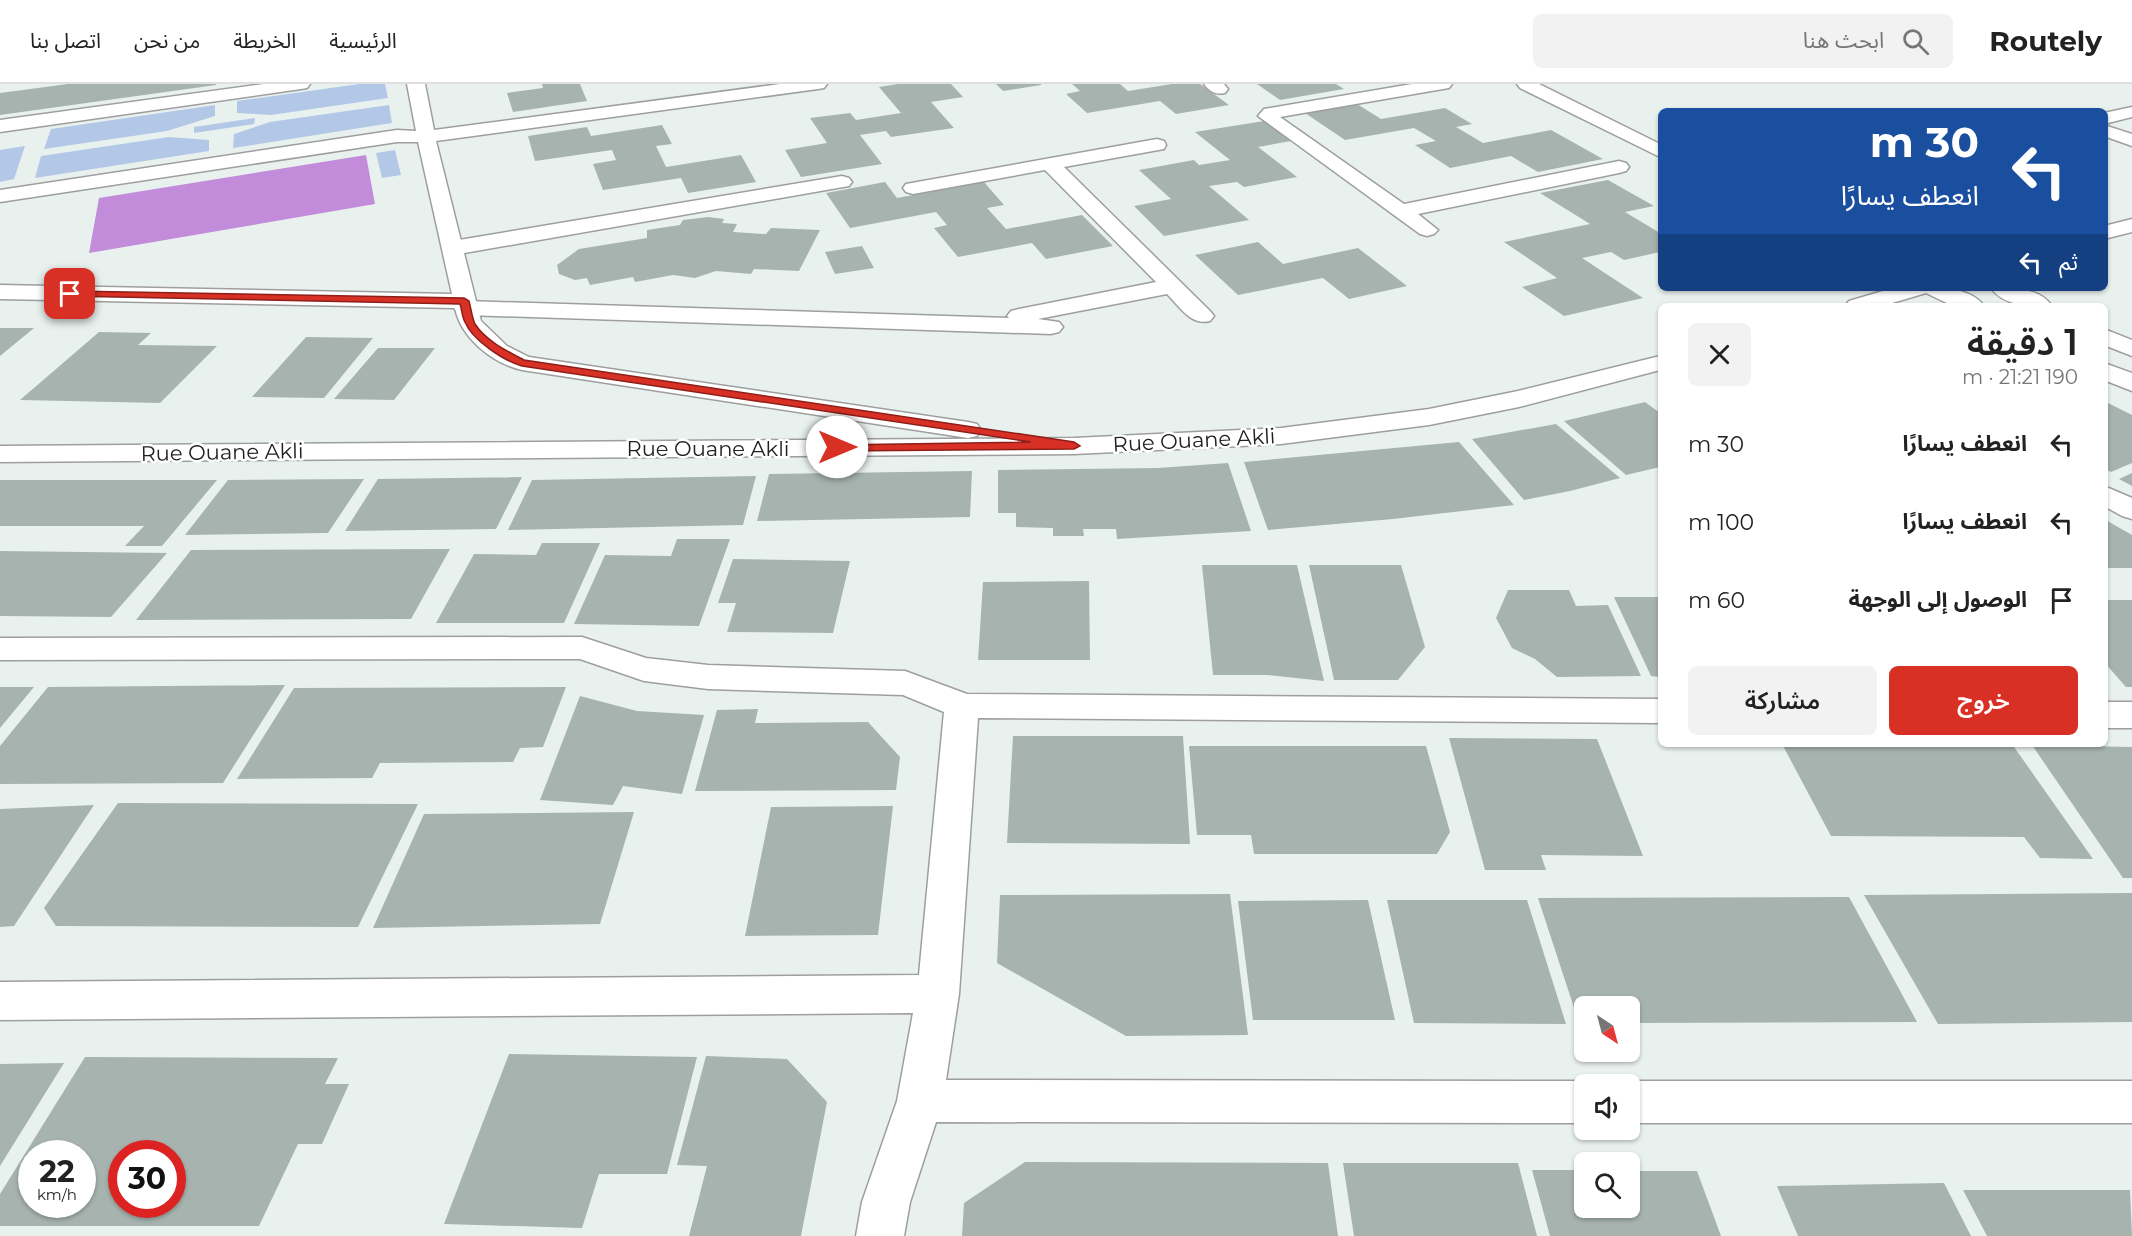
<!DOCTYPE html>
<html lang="ar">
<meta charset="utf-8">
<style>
:root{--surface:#fff;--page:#f2f2f2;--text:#222;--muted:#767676;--line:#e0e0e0;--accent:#d93025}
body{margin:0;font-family:Montserrat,"Noto Sans Arabic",sans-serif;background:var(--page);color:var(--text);direction:rtl;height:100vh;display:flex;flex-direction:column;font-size:22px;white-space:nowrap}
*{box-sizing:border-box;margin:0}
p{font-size:20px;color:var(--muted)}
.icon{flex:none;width:33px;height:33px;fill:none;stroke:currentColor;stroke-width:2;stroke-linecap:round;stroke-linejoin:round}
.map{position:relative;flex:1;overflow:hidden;direction:ltr}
.sheet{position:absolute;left:1658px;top:219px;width:450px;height:444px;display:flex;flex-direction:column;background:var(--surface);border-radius:9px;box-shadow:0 2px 4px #0004;direction:rtl}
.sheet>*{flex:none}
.guide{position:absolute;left:1658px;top:24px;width:450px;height:183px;border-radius:9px;box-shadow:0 2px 4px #0004;direction:rtl;background:#1a4fa0;color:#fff;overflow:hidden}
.needle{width:39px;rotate:144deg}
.fabs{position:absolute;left:1574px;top:912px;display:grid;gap:12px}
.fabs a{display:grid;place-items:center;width:66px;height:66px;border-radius:9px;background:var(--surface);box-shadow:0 2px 4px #0004;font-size:30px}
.speed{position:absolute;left:18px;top:1056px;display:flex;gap:12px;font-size:30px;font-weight:700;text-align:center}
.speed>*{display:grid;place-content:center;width:78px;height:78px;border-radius:50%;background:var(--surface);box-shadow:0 2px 4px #0004;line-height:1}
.speed small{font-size:15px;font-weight:400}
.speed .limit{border:9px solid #d22;background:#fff;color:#111}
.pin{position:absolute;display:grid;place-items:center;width:51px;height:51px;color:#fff;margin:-26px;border-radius:12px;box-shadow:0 3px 9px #0006}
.me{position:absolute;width:66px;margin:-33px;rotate:90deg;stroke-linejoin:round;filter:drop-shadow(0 0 4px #0008)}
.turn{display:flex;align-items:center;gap:21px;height:126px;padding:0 30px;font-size:27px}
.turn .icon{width:78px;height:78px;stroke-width:2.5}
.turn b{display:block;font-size:42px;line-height:51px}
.then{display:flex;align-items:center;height:57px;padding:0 30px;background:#0003;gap:12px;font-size:22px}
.round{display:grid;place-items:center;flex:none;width:63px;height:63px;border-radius:9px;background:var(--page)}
.headline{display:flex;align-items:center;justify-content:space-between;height:102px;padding:0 30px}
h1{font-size:36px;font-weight:600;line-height:45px}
.button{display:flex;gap:12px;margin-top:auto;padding:12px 30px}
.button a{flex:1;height:69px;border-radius:9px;background:var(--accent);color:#fff;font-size:24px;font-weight:600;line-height:69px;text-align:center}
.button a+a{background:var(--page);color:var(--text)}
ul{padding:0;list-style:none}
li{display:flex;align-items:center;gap:18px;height:78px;padding:0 30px}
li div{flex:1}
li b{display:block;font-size:22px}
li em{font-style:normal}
header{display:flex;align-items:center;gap:36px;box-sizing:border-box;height:84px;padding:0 30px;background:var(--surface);border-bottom:2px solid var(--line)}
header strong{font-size:28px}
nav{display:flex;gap:33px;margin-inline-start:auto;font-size:21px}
.search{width:420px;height:54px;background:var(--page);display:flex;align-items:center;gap:15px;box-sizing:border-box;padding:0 21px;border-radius:9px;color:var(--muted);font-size:22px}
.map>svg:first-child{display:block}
</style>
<header>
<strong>Routely</strong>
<div class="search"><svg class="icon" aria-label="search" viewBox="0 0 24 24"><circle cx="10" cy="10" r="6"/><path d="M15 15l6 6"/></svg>ابحث هنا</div>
<nav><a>الرئيسية</a><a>الخريطة</a><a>من نحن</a><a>اتصل بنا</a></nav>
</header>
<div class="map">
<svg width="2132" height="1152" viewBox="0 0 2132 1152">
<rect width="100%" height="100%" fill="#e9f1ef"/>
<!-- grass -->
<path fill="#b3c8e7" d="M359,0H385L388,14L271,31L237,29V17Z
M215,21V32L167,47L44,65L51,45Z
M389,21L392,39L233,64L234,50L270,38Z
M255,34L254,40L194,49V43Z
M169,53L209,56V67L35,94L41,72Z
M25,62L14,95L0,98V66Z
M395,66L401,91L382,94L376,69Z"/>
<!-- pitch -->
<path fill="#c28cda" d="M366,71L375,120L89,169L99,114Z"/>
<!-- building -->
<path fill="#a7b3ae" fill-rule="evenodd" d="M68,0H216V1L0,31V9Z
M542,0H580L587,17L513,28L507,9L543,4Z
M898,0H951L963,13L931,18L954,44L891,53L886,47L860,51L882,80L801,93L785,66L827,59L810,34L850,29L856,36L901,29L879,3Z
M996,0H1041V1L1003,7Z
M1072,0H1120L1128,7L1172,0H1200L1229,21L1176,30L1160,17L1087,29L1066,10L1080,7Z
M1257,0H1336L1344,5L1280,16Z
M1357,20L1381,35L1445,24L1472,40L1456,43L1483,59L1551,46L1603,75L1538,88L1511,72L1450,84L1415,61L1436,57L1414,44L1345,56L1305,29Z
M1264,37L1291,57L1258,63L1297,93L1244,103L1237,98L1209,102L1249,136L1164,152L1134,122L1171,115L1139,86L1194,76L1199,81L1230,76L1195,48Z
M662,41L672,60L656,62L666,83L741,71L756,98L688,109L681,94L603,106L593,80L616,76L612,66L535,77L528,52L587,43L591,52Z
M1608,96L1654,122L1625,128L1660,149V168L1624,176L1611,168L1582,174L1643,214L1564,232L1522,203L1557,194L1504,158L1590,140L1540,109Z
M885,98L897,114L984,98L1004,121L987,124L1006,145L1082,131L1113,162L1046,175L1032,159L958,173L934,144L947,141L936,128L850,144L826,109Z
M708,133L724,135L722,139L737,140L733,148L766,150L771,144L820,146L799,187L754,185L751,190L716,187L695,194L673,191L635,198L633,193L590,201L587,194L575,196L559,190L557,181L579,165L647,154V146L680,141L683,136Z
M1258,158L1283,180L1358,164L1407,202L1349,215L1323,194L1238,211L1195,171Z
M862,162L874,184L835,190L825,168Z
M0,244H34L0,272Z
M99,248L151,249L138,261L217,262L160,319L20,316Z
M306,253L373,254L324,314L252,313Z
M378,264H435L394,316L334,315Z
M2104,317L2132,331V379L2111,388L2104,384Z
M1645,318L1660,329V383L1626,391L1564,337Z
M1556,340L1620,394L1570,407L1524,416L1472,355Z
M1459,358L1514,421L1393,435L1268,446L1244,378Z
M1228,379L1251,447L1117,455L1116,445H1083L1084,452H1053V444L1016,443V429H998V386L1158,384Z
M972,387L970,433L757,437L769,390Z
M2132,389V402L2119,395Z
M756,392L743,441L508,446L532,396Z
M522,393L496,445L345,447L378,395Z
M364,395L328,449L185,451L228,396Z
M0,396H217L162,462H125L144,442H0Z
M2104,435L2132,451V484H2104Z
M677,455H730L699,542L574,540L605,471L671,472Z
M542,459H600L564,539H436L474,470L536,471Z
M450,465L411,535L136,536L191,466Z
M0,467L167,469L111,533L0,532Z
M733,475L850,477L833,549L727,548L736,519H718Z
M1202,481H1297L1324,597L1267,591H1213Z
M1309,481H1401L1425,563L1398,596H1334Z
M1089,497L1090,576H978L983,498Z
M1508,506H1569L1576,522L1608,521L1641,592L1557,593L1535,575L1512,564L1496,534Z
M1614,513H1660V593L1651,592Z
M2104,516H2132V603H2126L2104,578Z
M285,601L223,699L0,700V662L48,603Z
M0,603H34L0,644Z
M566,603L543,663L520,664L513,678L380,679L372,694L237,695L294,604Z
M580,612L637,627L704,631L682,710L623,702L613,721L540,716Z
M758,625L755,639L868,638L900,673L896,706L695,707L717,626Z
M1013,652H1183L1190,760L1007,759Z
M1449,654L1597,655L1643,772L1541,771L1546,786H1485Z
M1782,660H2012L2093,775L2040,774L2024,753L1831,752Z
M2032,661L2132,663V794H2123Z
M1189,662H1426L1450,748L1437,770H1254L1251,751H1197Z
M118,719L418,720L358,843L56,842L44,824Z
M94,721L14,842L0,843V725Z
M893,722L878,851L745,852L771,723Z
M634,728L600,840L373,844L424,730Z
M2132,809V938L1938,940L1864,811Z
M1230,810L1248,951L1126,952L997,879L1000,811Z
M1849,813L1917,938L1629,939V922H1584V939H1579L1538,814Z
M1368,816L1395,936H1253L1238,817Z
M1387,816H1527L1566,940L1414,939Z
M509,970L697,973L667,1090H599L582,1144L444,1140Z
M706,972L787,975L827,1018L801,1152H689L707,1082L677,1081Z
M85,973L338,974L325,1000H349L322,1060H298L259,1142H0V1110ZM32,1070H82V1120H32ZM122,1070H172V1120H122Z
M64,979L0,1082V980Z
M1025,1078L1328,1079L1338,1152H962L964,1119Z
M1343,1079H1518L1537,1152H1354Z
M1532,1086H1584V1124H1629V1087H1697L1721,1152H1550Z
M1944,1099L1971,1152H1798L1777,1102Z
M1963,1106H2130L2132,1152H1987Z"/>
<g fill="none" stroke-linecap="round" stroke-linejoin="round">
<!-- service casing -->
<g stroke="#9e9e9e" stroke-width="3">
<path id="service" d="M1204,0H1224L1228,5L1225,9C1216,11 1210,8 1204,0Z
M1412,0H1452L1449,4L1443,5L1280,33L1404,120L1619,77L1626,79L1629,83L1626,87L1619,89L1418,130L1438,146L1434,150L1427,152L1420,150L1258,32L1264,25L1270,24Z
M2132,23V33L2104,40V29Z
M2104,41L2132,50V62L2104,52Z
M1157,55L1164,57L1166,61L1164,65L1064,83L1210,227L1214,232L1210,237C1191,242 1180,223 1167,210L1038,235L1059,238L1063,243L1059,248L1051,250L466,231L458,229L454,224L458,219L466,217L1009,234L1007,232L1011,227L1019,225L1156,198L1045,86L913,110L906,108L903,104L906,100Z
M842,92L849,94L852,98L849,102L453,171L445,169L442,164L445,159L453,157Z
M2132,135V148L2104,155V142Z"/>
</g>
<!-- minor casing -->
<g stroke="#9e9e9e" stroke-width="3">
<path id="minor" d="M264,0H310L307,4L301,5L0,48V36Z
M407,0H425L434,46L780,0H827L824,4L818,5L436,57L481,237L507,262L529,273L968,338L977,340L981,346L977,352L968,354L522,286C492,279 461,254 455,224L0,215V201L452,210L418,58H397L0,118V106L397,46L416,47Z
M1517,0H1539L1660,60V73L1520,4Z
M1893,204C1919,204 1967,198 1984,222H1953L1926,209L1882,222H1845L1849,217Z
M1991,204C2011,204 2039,203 2052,222C2032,222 2004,223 1991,204Z
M2104,245L2132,256V272L2104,261Z
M1660,272V286L1519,323L1429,341L1281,360L1074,370L0,378V362L1074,354L1281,344L1429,325L1518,307Z
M2104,279L2132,289V307L2104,296Z
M2104,402L2132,414V435L2122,432L2104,422Z
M582,553L646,574L708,581L905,587L967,610L1660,615V639L978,634L959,910L946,996L1584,997L1594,1000H1584V1039L936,1038L910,1118L904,1152H856L862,1118L897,1017L913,929L0,936V898L919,891L944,628L903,611L708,605L644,597L580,575L0,576V554Z
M2104,618H2132V644H2104Z
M1629,997H2132V1039H1629V1000H1619Z"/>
</g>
<!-- service -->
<use href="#service" fill="#fff" fill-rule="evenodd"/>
<!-- minor -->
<use href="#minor" fill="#fff" fill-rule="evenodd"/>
</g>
<!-- route -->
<path fill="#d93025" stroke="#8d1f18" stroke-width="1.5" d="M70,207L464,214L469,217C471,224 472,234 475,240C486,257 507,267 524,276L1074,358L1080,362L1074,365L837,367L833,366V361L1031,358L522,282C504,277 472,256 465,238C462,233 462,226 460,220L66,212V208Z"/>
<g text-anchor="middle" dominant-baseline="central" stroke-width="5" stroke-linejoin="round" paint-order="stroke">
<!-- street labels -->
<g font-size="21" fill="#212121" stroke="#fff">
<text transform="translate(1194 356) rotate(-3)">Rue Ouane Akli</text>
<text x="708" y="364">Rue Ouane Akli</text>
<text transform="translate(222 368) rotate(-1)">Rue Ouane Akli</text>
</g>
</g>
</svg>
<div class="fabs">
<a><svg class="needle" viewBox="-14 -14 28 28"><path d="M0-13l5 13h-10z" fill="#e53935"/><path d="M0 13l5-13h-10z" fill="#767676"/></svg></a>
<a><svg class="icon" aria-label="sound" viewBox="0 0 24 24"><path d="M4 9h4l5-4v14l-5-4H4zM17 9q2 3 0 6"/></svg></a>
<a><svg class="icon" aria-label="search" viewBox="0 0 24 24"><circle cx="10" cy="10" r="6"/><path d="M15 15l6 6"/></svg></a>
</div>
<div class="speed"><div>22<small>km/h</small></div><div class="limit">30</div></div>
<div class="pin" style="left:70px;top:210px;background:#d93025"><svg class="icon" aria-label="arrive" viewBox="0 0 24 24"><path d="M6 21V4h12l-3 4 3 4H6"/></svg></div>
<svg class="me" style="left:837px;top:363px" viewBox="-20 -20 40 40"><circle r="19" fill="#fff"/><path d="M0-13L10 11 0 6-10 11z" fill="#d93025"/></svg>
<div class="guide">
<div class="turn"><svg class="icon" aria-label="left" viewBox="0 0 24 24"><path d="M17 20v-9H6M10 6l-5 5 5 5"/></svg><div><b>30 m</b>انعطف يسارًا</div></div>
<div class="then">ثم<svg class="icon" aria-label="left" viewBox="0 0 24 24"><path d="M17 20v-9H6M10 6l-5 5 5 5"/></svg></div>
</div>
<section class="sheet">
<div class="headline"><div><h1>1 دقيقة</h1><p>190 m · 21:21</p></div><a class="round"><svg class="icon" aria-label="close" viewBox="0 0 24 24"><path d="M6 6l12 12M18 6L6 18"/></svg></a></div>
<ul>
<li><svg class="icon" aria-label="left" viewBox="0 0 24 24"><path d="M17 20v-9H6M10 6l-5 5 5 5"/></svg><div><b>انعطف يسارًا</b></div><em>30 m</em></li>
<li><svg class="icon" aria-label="left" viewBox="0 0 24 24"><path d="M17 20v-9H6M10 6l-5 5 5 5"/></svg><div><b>انعطف يسارًا</b></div><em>100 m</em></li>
<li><svg class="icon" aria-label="arrive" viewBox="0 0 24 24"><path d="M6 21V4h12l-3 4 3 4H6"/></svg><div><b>الوصول إلى الوجهة</b></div><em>60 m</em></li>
</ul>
<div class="button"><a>خروج</a><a>مشاركة</a></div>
</section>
</div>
